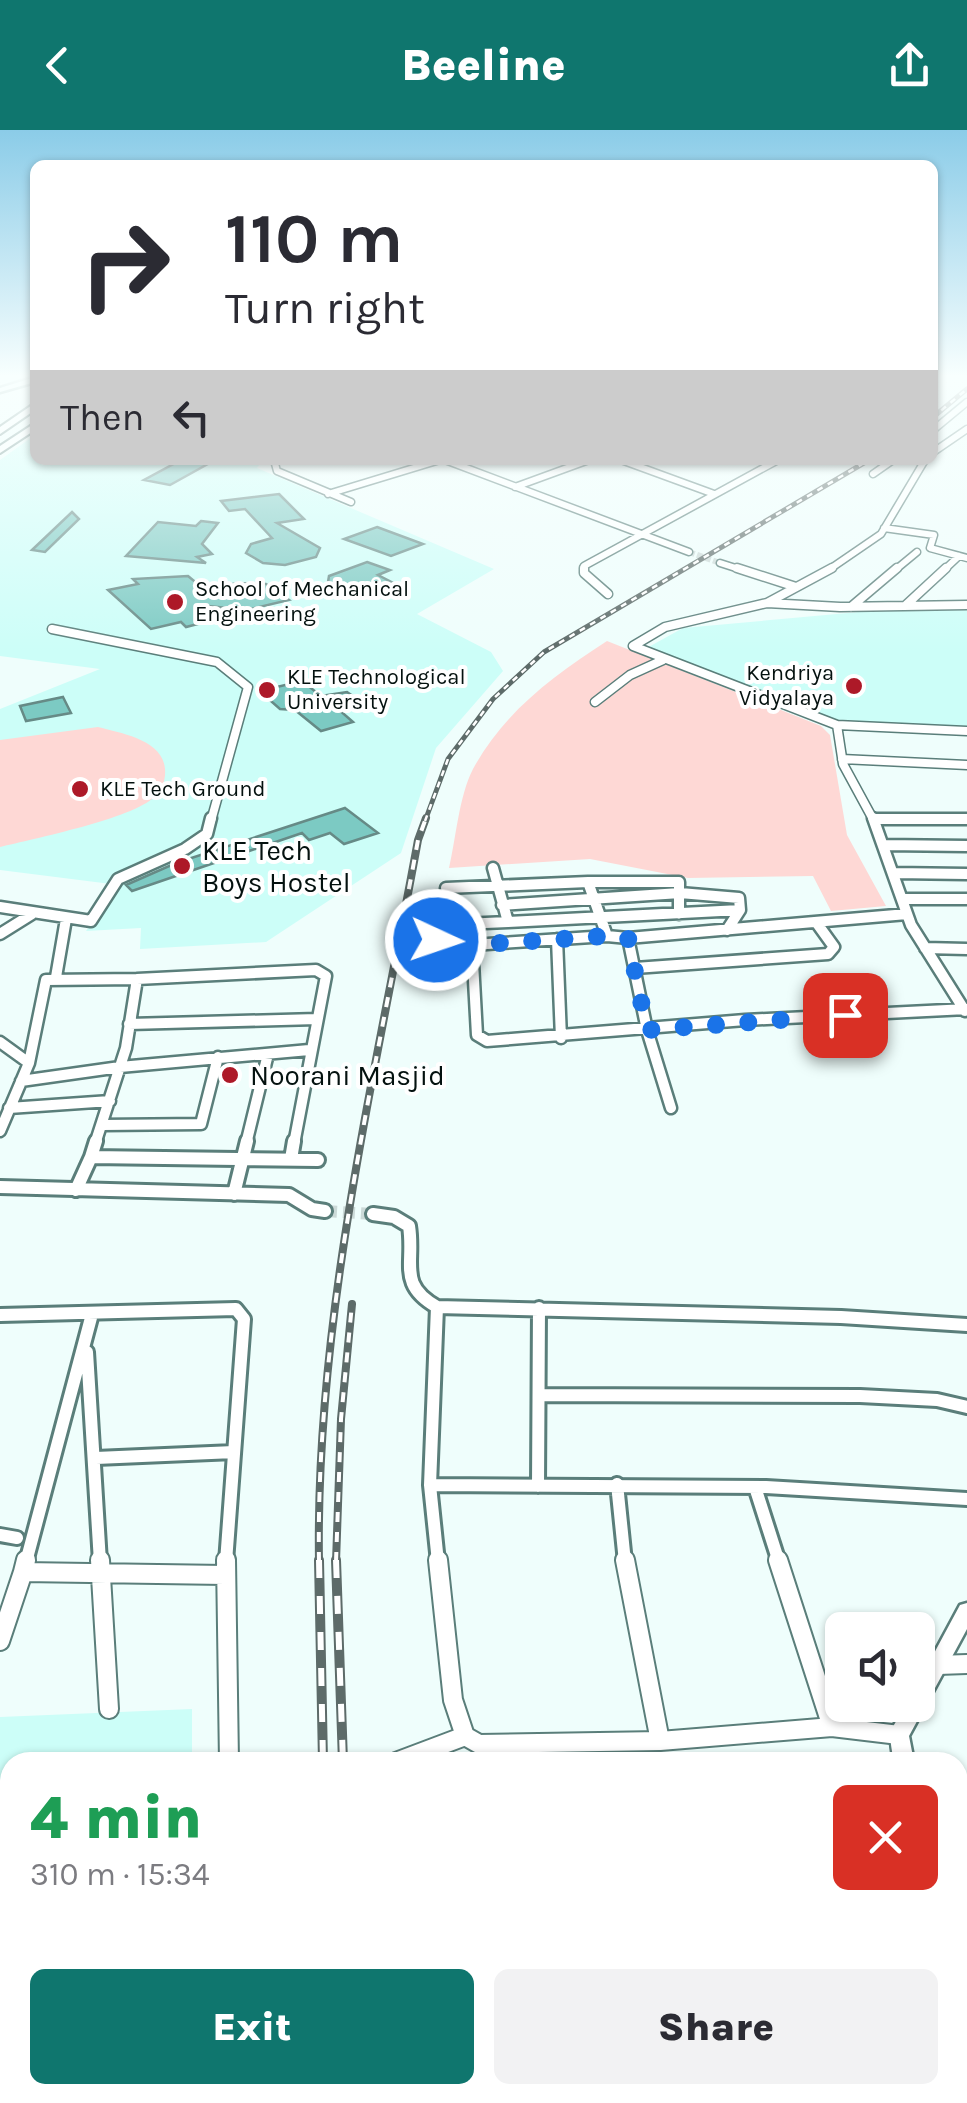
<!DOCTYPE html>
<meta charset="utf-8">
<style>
:root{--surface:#fff;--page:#f2f2f3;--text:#2b2b33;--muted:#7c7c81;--accent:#0f766e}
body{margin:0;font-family:Karla,sans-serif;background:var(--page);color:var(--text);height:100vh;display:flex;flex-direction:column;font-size:38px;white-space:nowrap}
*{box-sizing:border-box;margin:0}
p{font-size:32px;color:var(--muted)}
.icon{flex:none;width:55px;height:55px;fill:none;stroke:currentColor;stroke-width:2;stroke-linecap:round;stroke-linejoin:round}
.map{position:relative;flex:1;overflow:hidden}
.side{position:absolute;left:0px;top:1622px;width:968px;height:352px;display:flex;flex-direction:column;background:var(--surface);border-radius:30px 30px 0 0;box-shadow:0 2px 8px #0004}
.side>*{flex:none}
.hud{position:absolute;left:30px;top:30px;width:908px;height:305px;border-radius:15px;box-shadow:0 2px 8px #0004;background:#fff;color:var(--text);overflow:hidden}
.buttons{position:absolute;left:825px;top:1482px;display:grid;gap:20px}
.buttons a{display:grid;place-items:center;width:110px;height:110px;border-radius:15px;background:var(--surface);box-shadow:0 2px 8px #0004;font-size:50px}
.pin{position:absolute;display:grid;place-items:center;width:85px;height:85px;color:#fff;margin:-42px;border-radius:20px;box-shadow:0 5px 15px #0006}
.me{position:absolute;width:110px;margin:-55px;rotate:93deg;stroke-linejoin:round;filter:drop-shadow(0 0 8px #0008)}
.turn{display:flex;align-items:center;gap:35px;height:210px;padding:0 30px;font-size:45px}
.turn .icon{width:130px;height:130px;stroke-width:2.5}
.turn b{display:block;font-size:70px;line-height:85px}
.then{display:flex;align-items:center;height:95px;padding:0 30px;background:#0003;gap:20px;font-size:38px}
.round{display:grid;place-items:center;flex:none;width:105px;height:105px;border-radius:15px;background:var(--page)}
.head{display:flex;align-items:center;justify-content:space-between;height:170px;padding:0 30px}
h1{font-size:60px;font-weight:800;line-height:75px;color:#1e9e55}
.action{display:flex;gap:20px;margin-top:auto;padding:20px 30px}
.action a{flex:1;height:115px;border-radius:15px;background:var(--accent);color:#fff;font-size:40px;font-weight:800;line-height:115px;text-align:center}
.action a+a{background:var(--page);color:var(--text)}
header{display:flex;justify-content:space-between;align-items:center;height:130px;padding:0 30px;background:var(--accent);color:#fff;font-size:45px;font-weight:800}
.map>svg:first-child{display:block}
</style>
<header><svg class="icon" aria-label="back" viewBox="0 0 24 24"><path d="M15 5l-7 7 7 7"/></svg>Beeline<svg class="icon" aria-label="share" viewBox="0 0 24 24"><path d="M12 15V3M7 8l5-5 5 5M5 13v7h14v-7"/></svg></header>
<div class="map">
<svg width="967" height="1973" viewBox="0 0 967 1973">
<rect width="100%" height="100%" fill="#effefc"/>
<!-- built -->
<path fill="#ccfef8" d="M35,305V330H263L257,338L494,439L417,484L491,522L503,541L436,618L401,723L266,812L140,819L141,798L86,801L119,755L0,740V579L100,539L0,526V330Z
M967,479V599L837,593L645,519L683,498L870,481Z
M192,1579V1632H10V1965H190V1973H0V1587Z"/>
<!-- green -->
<path fill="#fed8d5" d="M607,511L821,596L830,605L847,705L886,776L831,781L813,746L688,748L590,729L449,738C456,708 459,666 473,639C504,582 553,546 607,511Z
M98,597C121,603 163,610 165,639C166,650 162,660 154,667C134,688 33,709 0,717V610Z"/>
<!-- building -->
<path fill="#7ccac3" stroke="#668a86" stroke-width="2.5" d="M181,330H215L170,355L144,350Z
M279,364L304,389L277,393L320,418L316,427L285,435L263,433L246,423L251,414L272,408L245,379L229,381L221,371Z
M72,382L79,389L45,422L32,420Z
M201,391L218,393L202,414L212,424L197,427L206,433L126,426L158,392L196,396Z
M377,397L423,414L391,426L344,409Z
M367,432L390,440L378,445L399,456L374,464L360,456L354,462L348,461L328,452L329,446Z
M188,446L205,460L237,453L266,454L289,470L247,480L207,476L221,488L186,497L181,492L151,499L108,460L138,454L133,449Z
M302,551L321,566L347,562L363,573L338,579L353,592L321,601L295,580L280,579L264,565L268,564L264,560Z
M63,567L71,583L26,591L20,576Z
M345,678L378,703L344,714L330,703L309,710L302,703L132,761L126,755L176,733Z"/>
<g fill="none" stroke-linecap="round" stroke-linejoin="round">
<!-- minor-tunnel-far1 -->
<path stroke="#ccdad8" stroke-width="6" stroke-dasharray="6 2.5" stroke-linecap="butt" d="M689,422L720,433"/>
<!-- minor-tunnel -->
<path stroke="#ccdad8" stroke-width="12" stroke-dasharray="12 6" stroke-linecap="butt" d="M325,1081L373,1084"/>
<!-- minor-far4 casing -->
<g stroke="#5a7e7a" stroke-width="9">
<path id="minor-far4" d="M932,301L967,272
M932,323L967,299
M274,330L277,341L351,372
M445,330L689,422
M621,330L714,364
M873,344L893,330
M515,357L589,330
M328,364L440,330
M884,398L934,405L930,418L967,428
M720,433L745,441
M584,441V436L778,330
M827,441L881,404L925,330
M894,441L917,422
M943,441L959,426"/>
</g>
<!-- minor-far3 casing -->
<g stroke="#5a7e7a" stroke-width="11">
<path id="minor-far3" d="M584,438V443L608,464
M737,438L796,457
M832,438L767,473L665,497L633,516L837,595L967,601
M767,473L840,477L967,475
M906,475L946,438
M851,477L897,438
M52,499L217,532L248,557L211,691
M595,572L630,545L663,530
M837,595L843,634L874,691
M842,629L967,635
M874,689H967"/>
</g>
<!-- minor-far2 casing -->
<g stroke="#5a7e7a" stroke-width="15">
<path id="minor-far2" d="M873,688L911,795L965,881
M874,689H967
M884,715L967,716
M493,738L508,792L440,795L434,799V808L457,816L607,806
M894,743L967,744
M588,752H679V784
M446,758L588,752L607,806L628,808
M903,769H967
M502,775L680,763L739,768L740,780
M0,777L91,791L118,749L185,719L207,704L211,688
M508,792L740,780L727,800
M0,804L32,784
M557,809L561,908
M472,814L477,905L487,911L745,890L967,879
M925,818L967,819
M635,838L828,824L834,817L816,792
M56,847L66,789
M137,849L316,840L326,846L294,1014
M129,894L317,889
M0,912L29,933
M21,951L120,937L309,920
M9,978L110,971
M671,978L647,900L628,808L907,784
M103,995L201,994L218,927
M0,1001L29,933L46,850L137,849L126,918L95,1014
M246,1014L268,924"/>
</g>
<!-- minor-far1 casing -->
<g stroke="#5a7e7a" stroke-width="18">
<path id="minor-far1" d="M91,1027L96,1011
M291,1029L294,1011
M0,1057L289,1065L312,1079L325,1081
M76,1060L91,1027L318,1030
M234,1064L247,1011
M373,1084L394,1087L409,1096C415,1134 397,1154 437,1177L841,1187L967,1195
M437,1177L430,1355L438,1432
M0,1185L236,1179L244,1189L226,1432
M87,1222L100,1432
M540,1265L860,1266L937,1270L967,1277
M96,1328L234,1322
M617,1354L625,1432
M430,1355L766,1357L967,1369
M538,1356L539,1178
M755,1357L779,1432
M0,1405L17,1408
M26,1432L92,1184"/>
</g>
<!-- minor casing -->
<g stroke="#5a7e7a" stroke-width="22">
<path id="minor" d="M26,1430L23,1442L225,1445
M100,1430L109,1579
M226,1430L229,1632
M438,1430L453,1570L465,1606L479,1614L660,1611L832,1597L899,1605
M625,1430L660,1611
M778,1430L832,1597
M0,1511L23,1442
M938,1535L967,1534
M396,1632L465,1606
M958,1680L967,1679
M958,1797L967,1798
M958,1867H967
M958,1930L967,1932
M236,1965V1973
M397,1965L398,1973"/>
</g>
<!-- tertiary casing -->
<g stroke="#5a7e7a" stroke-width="5">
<path id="tertiary" d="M967,1473V1499L909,1606L914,1632H894C888,1600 889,1603 906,1575H918V1553L960,1475Z
M903,1965H927V1973H903Z"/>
</g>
<!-- secondary casing -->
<g stroke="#5a7e7a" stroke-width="5">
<path id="secondary" d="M32,248H35V252L0,262V258Z"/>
</g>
<!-- primary casing -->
<g stroke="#5a7e7a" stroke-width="4">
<path id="primary" d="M35,273V280L0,304V297Z
M35,293V300L0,323V316Z"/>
</g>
<!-- minor-far4 -->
<use href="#minor-far4" stroke="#fff" stroke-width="6"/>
<!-- minor-far3 -->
<use href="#minor-far3" stroke="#fff" stroke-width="8"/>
<!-- minor-far2 -->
<use href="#minor-far2" stroke="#fff" stroke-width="10"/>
<!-- minor-far1 -->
<use href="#minor-far1" stroke="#fff" stroke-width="12"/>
<!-- minor -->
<use href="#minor" stroke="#fff" stroke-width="18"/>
<!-- tertiary -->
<use href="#tertiary" fill="#fff" fill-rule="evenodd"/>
<!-- secondary -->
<use href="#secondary" fill="#fff" fill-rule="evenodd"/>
<!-- primary -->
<use href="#primary" fill="#fff" fill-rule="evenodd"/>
<!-- rail-far2 casing -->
<g stroke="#5d6b69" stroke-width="5">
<path id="rail-far2" d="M932,288L967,259
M425,691L448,629L493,569L544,522L869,330"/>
</g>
<!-- rail-far1 casing -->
<g stroke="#5d6b69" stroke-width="8">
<path id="rail-far1" d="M319,1432C315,1190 375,947 418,710L426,688
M336,1432L341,1289L352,1174"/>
</g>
<!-- rail casing -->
<g stroke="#5d6b69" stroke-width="10">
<path id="rail" d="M319,1430L323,1632
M336,1430L343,1632
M343,1965L344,1973
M366,1965V1973"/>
</g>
<!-- rail-far2 -->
<use href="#rail-far2" stroke="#fff" stroke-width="2.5" stroke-dasharray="6" stroke-linecap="butt"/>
<!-- rail-far1 -->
<use href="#rail-far1" stroke="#fff" stroke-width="4" stroke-dasharray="10" stroke-linecap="butt"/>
<!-- rail -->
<use href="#rail" stroke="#fff" stroke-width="6" stroke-dasharray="18" stroke-linecap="butt"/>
</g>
<!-- sky -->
<linearGradient id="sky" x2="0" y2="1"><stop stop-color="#8bcce8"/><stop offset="0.47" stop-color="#f8fffe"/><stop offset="1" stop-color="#f8fffe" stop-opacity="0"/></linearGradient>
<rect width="967" height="523" fill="url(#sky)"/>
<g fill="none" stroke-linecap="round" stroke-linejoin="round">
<!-- route -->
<path stroke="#1a73e8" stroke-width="18" stroke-dasharray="0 32.4" d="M436,810L457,816L606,806L628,808L647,900L845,885"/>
</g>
<!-- markers -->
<g fill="#ad1928" stroke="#fff" stroke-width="4">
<circle cx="175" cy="472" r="10"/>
<circle cx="854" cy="556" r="10"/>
<circle cx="267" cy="560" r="10"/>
<circle cx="80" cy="659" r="10"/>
<circle cx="182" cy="736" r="10"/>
<circle cx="230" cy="945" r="10"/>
</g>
<g text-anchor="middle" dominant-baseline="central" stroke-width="8" stroke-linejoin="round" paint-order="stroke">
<!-- far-poi labels -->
<g font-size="22" fill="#04110f" stroke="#fff" text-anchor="start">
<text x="195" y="459">School of Mechanical<tspan x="195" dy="25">Engineering</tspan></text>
<text x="834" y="543" text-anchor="end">Kendriya<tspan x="834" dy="25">Vidyalaya</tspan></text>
<text x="287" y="547">KLE Technological<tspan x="287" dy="25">University</tspan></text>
<text x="100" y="659">KLE Tech Ground</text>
</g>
<!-- poi labels -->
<g font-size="28" fill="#04110f" stroke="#fff" text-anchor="start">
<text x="202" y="720">KLE Tech<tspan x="202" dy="32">Boys Hostel</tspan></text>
<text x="250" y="945">Noorani Masjid</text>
</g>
</g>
</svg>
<div class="buttons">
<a><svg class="icon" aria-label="sound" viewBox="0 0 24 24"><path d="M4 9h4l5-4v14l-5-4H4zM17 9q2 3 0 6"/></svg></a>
</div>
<div class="pin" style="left:845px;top:885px;background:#d93025"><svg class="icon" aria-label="arrive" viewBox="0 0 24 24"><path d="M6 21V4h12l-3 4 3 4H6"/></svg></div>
<svg class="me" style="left:436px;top:810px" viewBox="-20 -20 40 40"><circle r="17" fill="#1a73e8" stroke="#fff" stroke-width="3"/><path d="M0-11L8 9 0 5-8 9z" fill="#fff"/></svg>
<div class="hud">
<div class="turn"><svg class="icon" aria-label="right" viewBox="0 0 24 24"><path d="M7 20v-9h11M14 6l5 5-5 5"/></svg><div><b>110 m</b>Turn right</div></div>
<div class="then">Then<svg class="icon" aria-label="left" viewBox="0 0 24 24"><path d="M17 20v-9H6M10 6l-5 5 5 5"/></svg></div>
</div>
<section class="side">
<div class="head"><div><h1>4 min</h1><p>310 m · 15:34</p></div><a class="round" style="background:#d93025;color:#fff"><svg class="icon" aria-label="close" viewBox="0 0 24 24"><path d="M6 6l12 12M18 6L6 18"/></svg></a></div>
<div class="action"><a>Exit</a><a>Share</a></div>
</section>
</div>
